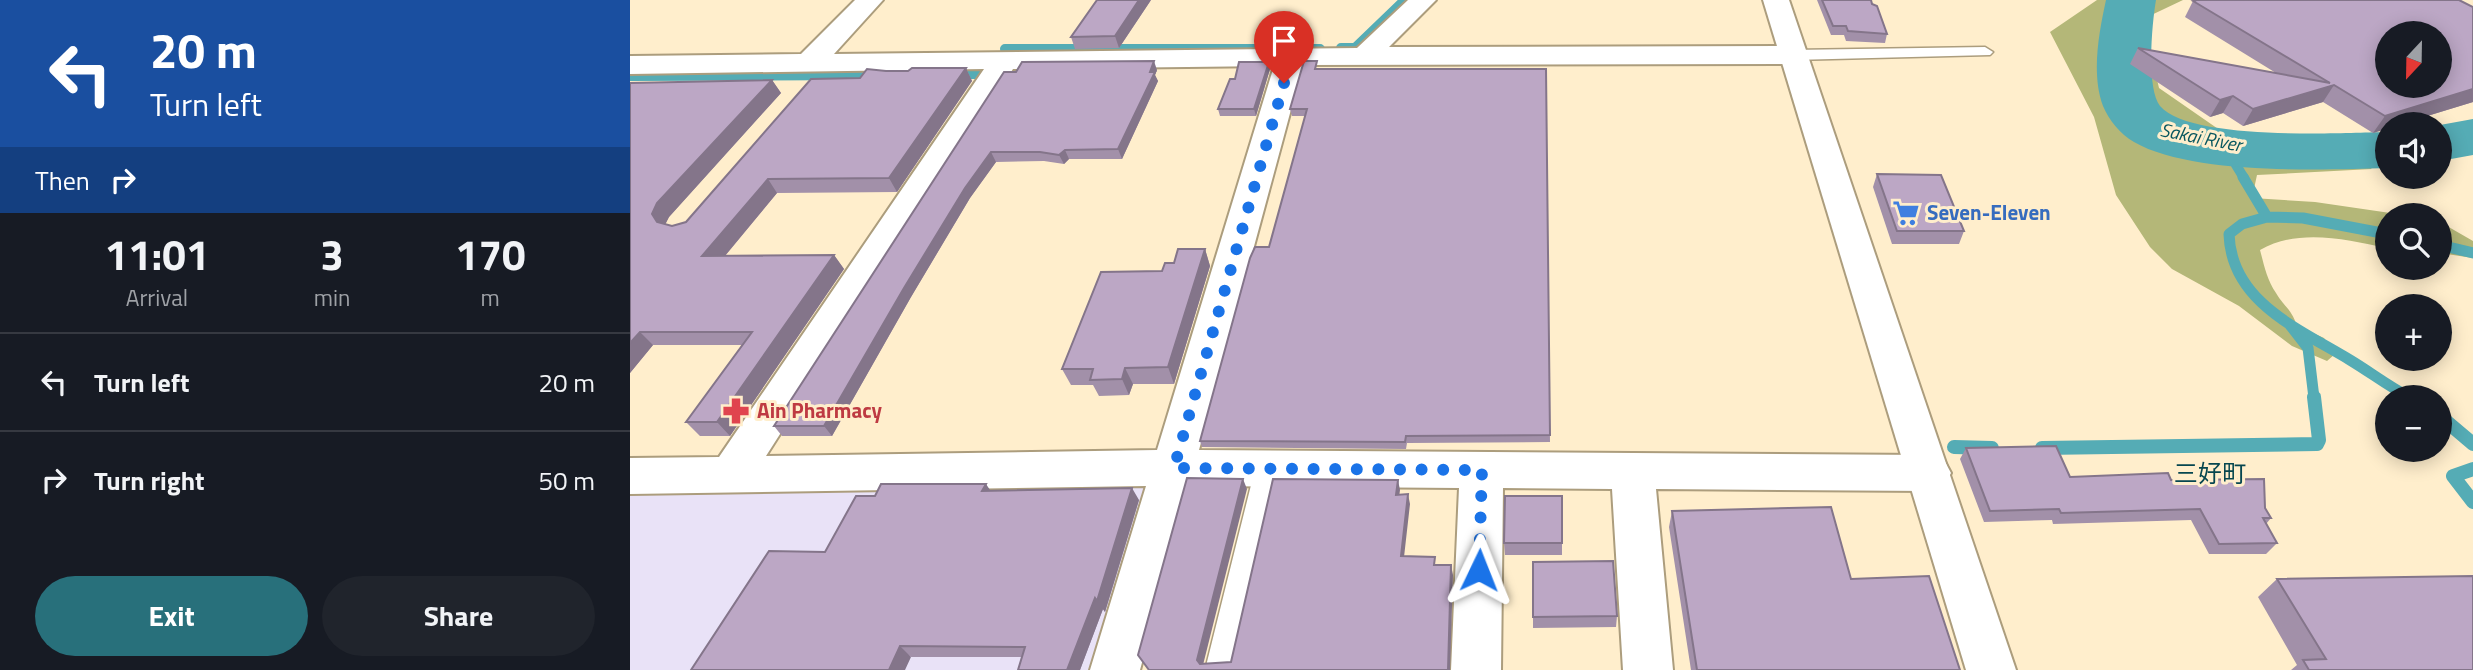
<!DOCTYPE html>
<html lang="en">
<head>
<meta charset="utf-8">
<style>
  :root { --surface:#171b24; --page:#20242c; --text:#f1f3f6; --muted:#9ea1a6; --line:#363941; --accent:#28707b }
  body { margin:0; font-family:"Titillium Web","Noto Sans JP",sans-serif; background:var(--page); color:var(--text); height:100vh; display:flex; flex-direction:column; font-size:26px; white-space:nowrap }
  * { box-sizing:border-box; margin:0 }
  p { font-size:23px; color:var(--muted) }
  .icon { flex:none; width:38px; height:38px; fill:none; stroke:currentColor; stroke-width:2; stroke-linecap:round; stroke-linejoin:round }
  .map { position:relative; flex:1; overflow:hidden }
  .side { display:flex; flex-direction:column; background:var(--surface); width:630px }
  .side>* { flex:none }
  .banner { background:#1a4fa0; color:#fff; overflow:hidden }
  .needle { width:46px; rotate:202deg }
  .controls { position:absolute; left:1745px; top:21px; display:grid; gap:14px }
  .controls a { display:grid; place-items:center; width:77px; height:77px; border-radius:50%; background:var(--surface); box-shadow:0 4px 18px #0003; font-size:35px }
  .pin { position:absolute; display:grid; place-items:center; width:60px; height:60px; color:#fff; margin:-72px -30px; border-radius:50% 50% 50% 0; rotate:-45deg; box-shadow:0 0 7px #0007 }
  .pin .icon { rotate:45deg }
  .me { position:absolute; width:77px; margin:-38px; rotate:2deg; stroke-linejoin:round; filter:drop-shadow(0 0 5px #0008) }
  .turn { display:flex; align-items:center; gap:24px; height:147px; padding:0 35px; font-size:32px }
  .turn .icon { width:91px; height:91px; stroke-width:2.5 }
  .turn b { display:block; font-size:49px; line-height:60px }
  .then { display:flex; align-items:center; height:66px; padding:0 35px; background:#0003; gap:14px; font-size:26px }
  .eta { display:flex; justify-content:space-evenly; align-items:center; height:119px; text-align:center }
  .eta b { font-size:42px; font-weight:700; line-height:49px }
  .primary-button { display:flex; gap:14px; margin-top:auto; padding:14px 35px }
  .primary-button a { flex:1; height:80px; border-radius:42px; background:var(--accent); color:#fff; font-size:28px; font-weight:700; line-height:80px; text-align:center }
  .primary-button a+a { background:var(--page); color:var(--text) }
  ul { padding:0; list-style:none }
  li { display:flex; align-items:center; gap:21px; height:98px; padding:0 35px; border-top:2px solid var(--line) }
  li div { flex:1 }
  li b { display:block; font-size:26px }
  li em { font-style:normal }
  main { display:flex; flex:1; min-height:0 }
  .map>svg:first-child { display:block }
  .industrial { fill:#e9e2f7 }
  .forest { fill:#b4b778 }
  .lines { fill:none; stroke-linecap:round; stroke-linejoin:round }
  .stream-far2 { stroke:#55acb5; stroke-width:10 }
  .stream-far1 { stroke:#55acb5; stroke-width:11 }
  .stream { stroke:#55acb5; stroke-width:14 }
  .river { fill:#55acb5; fill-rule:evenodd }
  .lane-casing { stroke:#ac9d7d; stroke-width:3 }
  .street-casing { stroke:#ac9d7d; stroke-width:4 }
  .secondary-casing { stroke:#ac9d7d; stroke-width:4 }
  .lane { fill:#fff; fill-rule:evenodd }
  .street { fill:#fff; fill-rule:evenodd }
  .secondary { fill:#fff; fill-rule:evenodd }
  .wall { fill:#a290a9 }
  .shaded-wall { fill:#84758a }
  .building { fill:#bca7c5; stroke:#84758a; stroke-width:2; fill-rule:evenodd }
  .route { stroke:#1a73e8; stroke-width:12; stroke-dasharray:0 21.6 }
  .labels { text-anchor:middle; stroke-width:6; stroke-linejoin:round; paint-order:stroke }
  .far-water-label { font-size:19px; font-style:italic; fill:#09575f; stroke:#fec }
  .shop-label { font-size:21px; font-weight:bold; fill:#366cbe; stroke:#fec; text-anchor:start }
  .health-label { font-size:21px; font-weight:bold; fill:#be3a42; stroke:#fec; text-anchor:start }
  .quarter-label { font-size:24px; fill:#06464f; stroke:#fec }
</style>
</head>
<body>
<main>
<section class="side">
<div class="banner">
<div class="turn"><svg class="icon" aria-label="left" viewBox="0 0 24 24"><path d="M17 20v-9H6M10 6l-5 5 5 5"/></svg><div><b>20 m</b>Turn left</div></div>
<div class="then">Then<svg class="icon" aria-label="right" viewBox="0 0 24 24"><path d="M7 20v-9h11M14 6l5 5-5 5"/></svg></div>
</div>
<div class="eta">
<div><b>11:01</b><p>Arrival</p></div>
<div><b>3</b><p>min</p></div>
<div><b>170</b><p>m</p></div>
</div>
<ul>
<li><svg class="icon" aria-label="left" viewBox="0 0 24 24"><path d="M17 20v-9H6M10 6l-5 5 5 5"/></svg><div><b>Turn left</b></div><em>20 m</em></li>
<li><svg class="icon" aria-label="right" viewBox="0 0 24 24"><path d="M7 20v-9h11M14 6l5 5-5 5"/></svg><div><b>Turn right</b></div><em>50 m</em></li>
</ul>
<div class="primary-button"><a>Exit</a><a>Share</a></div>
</section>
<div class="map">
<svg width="1843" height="670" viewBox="0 0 1843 670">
  <rect width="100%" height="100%" fill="#fec"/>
  <path class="industrial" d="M514,482L525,492L471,670H0V488Z"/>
  <path class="forest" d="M1467,0H1553L1513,19L1529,88L1594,133L1716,148L1742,169L1627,175L1622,198L1685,202L1774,215H1757V248C1715,239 1668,228 1630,250C1634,265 1637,280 1646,293C1655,308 1661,308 1667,326L1694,338L1705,354L1697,361L1662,346L1609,306L1542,269L1520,247L1486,195L1464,117L1420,32Z
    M1810,222L1843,241V258L1810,253Z"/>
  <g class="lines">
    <path class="stream-far2" d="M711,48H725L775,0
      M375,49H690
      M322,74H346
      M0,76L248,75
      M1601,147L1606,165L1614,178"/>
    <path class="stream-far1" d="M1613,177L1637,217L1673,218L1757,234
      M1637,217L1612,224L1599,234C1601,302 1669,329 1720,360C1740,372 1758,386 1779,397
      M1810,245L1843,253
      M1660,325L1678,348L1684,398"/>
    <path class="stream" d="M1810,416L1843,444
      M1324,447L1362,448
      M1412,448L1687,444L1689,440L1684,397
      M1843,469L1823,476L1843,502"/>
    <path class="river" d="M1476,0H1526C1522,23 1516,88 1530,106C1559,141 1712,133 1757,132V168C1691,170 1561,175 1504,142C1490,134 1479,120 1473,106C1461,74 1469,32 1476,0Z
      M1843,119V155L1810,161V125Z"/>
    <g class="lane-casing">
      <path id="lane" d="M1355,47L1363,52L1360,55L1163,60L1155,55L1163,50Z
        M637,459L645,462L649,469L603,670H575L625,469L629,462Z"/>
    </g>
    <g class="street-casing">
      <path id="street" d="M225,0H253L204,54L727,48L778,0H806L759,47L1163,46L1173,49L1177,55L1173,61L1163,64L673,65L569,450L1299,455L1314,460L1321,473L1314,486L1299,491L1026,489L1043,670H993L982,489L873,488L871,670H821L829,488L560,486L510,670H460L516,486L0,494V458L89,457L354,69L0,74V56L171,54ZM644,66L527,450L136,456L383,69Z"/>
    </g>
    <g class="secondary-casing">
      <path id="secondary" d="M1133,0H1159L1386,670H1336Z"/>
    </g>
    <use href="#lane" class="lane"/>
    <use href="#street" class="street"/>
    <use href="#secondary" class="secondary"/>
  </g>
  <path class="wall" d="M521,0L489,48L445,49L441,37Z
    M1187,0H1241L1257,34L1255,43L1216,41L1214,35H1201Z
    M1563,1L1843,102L1771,124H1757L1743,133L1693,102L1613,126L1593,113L1580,117L1500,64L1508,48L1646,73L1555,17Z
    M639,62L640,69L626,116H590L588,109Z
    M336,68L342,81L267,192L147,193L95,256L204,255L214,269L100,436H70L56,422L112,345H23L0,373V83L142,80L151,93L39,217L35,224L42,226L56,222L230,78L256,71Z
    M688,68V69H916L920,442L777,443L776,449L572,447L570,441L639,247L675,116H662L660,109Z
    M527,70L525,75L528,81L492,159H439L434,164L414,161L366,162L340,198L281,297L202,436H152L144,426L374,72Z
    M1247,174L1334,231L1329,244H1262L1243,187Z
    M575,249L580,266L544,384H503L499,395L469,396L463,385H441L432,369L532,271L544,263Z
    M1336,448L1440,477L1635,508L1641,518L1636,524L1647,543L1636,554H1579L1561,520L1423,524L1422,520L1354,522L1330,459Z
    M361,491L509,500L475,612L473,609L450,670H388L392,657H281L139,551L195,552L245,496Z
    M932,496V555H875L874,543Z
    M1042,511L1221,579L1330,670H1061L1039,527Z
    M903,562L987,616L986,627L903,628Z
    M1647,579L1843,670H1661L1667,665L1628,597Z"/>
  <path class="shaded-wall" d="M509,0H521L489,48L485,36Z
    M524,61L527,70L525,75L528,81L492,159L488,149Z
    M639,62L640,69L626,116L624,109Z
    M336,68L342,81L267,192L259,178Z
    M142,80L151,93L39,217L34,227L27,222L22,214L27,203Z
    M1704,85L1693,102L1613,126L1623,109Z
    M1843,89V102L1771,124H1757V129L1743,133L1755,116Z
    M1603,96L1593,113L1580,117L1590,100Z
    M435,150L439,159L434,164L429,155Z
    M361,152L366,162L340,198L281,297L202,436L194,426L274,288L335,188Z
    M138,179L147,193L84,269L72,256Z
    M575,249L580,266L544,384L538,367Z
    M204,255L214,269L100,436L87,422Z
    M10,332L23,345L0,373V343Z
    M495,368L503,384L499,395L492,379Z
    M613,479L617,489L572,669L567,660Z
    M768,480L770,490L768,505L766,495Z
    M356,484L364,496L352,491Z
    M502,488L509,500L475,612L467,601Z
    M778,494L780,504L773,566L771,556Z
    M821,565L823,575L820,670H818Z
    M465,598L473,609L450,670H437Z
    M270,646L281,657L275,670H259Z"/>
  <path class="building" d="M467,0H509L485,36L441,37Z
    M1192,0H1241L1242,4L1247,6L1257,34L1218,31L1216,26H1203Z
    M1567,0H1829L1843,7V89L1755,116L1704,85L1623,109L1603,96L1590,100L1508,48L1700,83L1563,1ZM1757,33H1810V86H1757Z
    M524,61L520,72H525L488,149L435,150L429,155L410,152H361L335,188L274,288L194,426H144L374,72H386L392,62Z
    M674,61H687L685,69H916L920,435L776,436L775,442L570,441L620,258L625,247H639L677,109H660Z
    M609,62H639L624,109H588L600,79H605Z
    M282,68H336L259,178L138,179L72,256L204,255L87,422H56L122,332H10L0,343V83L142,80L27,203L22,214L27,222L42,226L56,222L181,79L230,78L237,69L256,71H278Z
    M1247,174L1311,175L1334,231H1267Z
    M548,249H575L538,367L495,368L492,379L460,380L463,369H432L471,272L532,271L535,263H544Z
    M1426,446L1440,477L1538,473L1541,480L1634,479L1635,508L1641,518H1633L1647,543L1589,544L1570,509L1431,513L1429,509L1360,511L1336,448Z
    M557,478L613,479L567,660L570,664L601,662L643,479L768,480L766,495L778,494L771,556L805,557L804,565H821L818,670H519L508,655Z
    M251,484H356L352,491L502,488L467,601L465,598L437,670H388L395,647L270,646L259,670H61L139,551L195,552L226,496H245Z
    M875,496H932V543H874Z
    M1201,507L1221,579L1299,576L1330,670H1067L1042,511Z
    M983,561L987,616L903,617V562Z
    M1843,576V670H1679L1673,660L1696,659L1647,579Z"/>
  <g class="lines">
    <path class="route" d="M654,83L544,468L852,470L849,570"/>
  </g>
  <defs>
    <g id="supermarket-bare" transform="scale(2.1)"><path d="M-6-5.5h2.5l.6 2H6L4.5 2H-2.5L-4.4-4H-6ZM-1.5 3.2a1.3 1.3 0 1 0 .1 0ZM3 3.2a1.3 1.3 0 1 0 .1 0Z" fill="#3f7fe0" stroke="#fec" stroke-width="2.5" paint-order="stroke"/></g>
    <g id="pharmacy-bare" transform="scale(2.1)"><path d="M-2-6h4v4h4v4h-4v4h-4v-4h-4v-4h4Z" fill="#e0444e" stroke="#fec" stroke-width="2.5" paint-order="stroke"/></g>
  </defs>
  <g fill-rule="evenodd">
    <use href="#supermarket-bare" x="1276" y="213"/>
    <use href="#pharmacy-bare" x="106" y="411"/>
  </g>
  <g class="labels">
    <g class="far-water-label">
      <text transform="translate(1571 137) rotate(11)" y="7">Sakai River</text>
    </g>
    <g class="shop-label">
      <text x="1297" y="220">Seven-Eleven</text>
    </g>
    <g class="health-label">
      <text x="127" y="418">Ain Pharmacy</text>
    </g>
    <g class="quarter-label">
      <text x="1580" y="482">三好町</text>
    </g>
  </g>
</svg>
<div class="controls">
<a><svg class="needle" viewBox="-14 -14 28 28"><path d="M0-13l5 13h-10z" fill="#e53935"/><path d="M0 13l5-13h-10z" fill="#9ea1a6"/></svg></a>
<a><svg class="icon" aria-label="sound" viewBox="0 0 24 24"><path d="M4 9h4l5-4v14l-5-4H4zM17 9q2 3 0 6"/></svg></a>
<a><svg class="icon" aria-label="search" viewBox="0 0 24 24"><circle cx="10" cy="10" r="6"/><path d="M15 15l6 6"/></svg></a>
<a>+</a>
<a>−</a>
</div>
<div class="pin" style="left:654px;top:83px;background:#d93025"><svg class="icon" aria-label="arrive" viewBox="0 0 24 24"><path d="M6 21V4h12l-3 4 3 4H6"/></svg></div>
<svg class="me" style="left:849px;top:570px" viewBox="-20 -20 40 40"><path d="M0-17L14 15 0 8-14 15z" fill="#1a73e8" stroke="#fff" stroke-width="4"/></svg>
</div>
</main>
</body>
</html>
